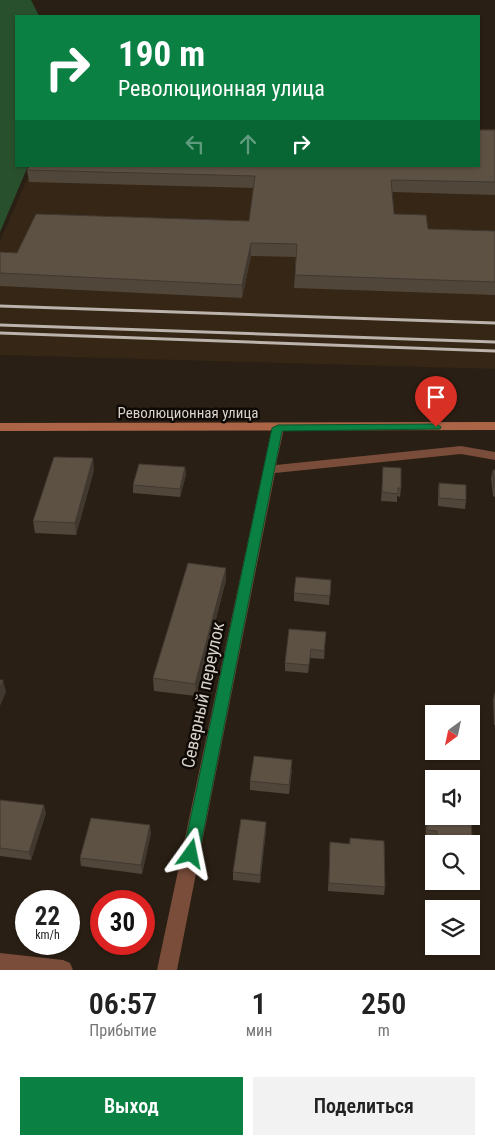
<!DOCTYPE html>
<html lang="ru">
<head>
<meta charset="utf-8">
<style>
  :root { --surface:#fff; --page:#f2f2f2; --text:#222; --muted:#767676; --accent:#0b8043 }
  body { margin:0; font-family:"Roboto Condensed",sans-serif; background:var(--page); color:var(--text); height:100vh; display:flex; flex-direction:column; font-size:19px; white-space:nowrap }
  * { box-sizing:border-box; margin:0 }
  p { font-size:16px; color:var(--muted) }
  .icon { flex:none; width:28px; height:28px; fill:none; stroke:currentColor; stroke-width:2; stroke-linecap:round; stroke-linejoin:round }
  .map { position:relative; height:970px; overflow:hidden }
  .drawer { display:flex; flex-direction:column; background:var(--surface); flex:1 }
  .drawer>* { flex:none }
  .banner { position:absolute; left:15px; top:15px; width:465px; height:152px; border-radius:0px; box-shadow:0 1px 4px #0004; background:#0b8043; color:#fff; overflow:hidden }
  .needle { width:32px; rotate:213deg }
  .fabs { position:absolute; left:425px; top:705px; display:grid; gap:10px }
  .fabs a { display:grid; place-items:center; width:55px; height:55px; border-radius:0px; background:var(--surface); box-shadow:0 1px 4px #0004; font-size:25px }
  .speed { position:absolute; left:15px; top:890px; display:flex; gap:10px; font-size:25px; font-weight:700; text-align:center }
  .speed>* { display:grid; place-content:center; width:65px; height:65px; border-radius:50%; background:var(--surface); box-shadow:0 1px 4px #0004; line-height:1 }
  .speed small { font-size:12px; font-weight:400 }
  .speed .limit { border:8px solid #d22; background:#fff; color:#111 }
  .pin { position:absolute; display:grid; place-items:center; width:42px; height:42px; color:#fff; margin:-51px -21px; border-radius:50% 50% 50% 0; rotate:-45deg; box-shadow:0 0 5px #0007 }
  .pin .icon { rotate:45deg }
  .me { position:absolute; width:55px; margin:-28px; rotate:12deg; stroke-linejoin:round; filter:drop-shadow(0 0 4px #0008) }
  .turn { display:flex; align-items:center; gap:18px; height:105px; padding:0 20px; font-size:22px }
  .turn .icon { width:65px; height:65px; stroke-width:2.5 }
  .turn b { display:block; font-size:35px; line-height:42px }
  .lanes { display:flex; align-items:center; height:48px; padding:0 20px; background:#0003; justify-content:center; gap:25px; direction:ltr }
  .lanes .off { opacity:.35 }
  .eta { display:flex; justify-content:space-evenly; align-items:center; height:85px; text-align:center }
  .eta b { font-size:30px; font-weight:600; line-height:35px }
  .button { display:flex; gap:10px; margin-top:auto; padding:10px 20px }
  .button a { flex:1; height:58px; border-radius:0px; background:var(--accent); color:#fff; font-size:20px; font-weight:600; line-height:58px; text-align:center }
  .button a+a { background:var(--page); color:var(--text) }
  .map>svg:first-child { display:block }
  .built { fill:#352615 }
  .green { fill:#29502d }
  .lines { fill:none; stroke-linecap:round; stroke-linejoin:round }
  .minor { fill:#7a4d3b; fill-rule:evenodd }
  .secondary { fill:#ac6447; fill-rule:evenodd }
  .rail { stroke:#bbb3ac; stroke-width:3 }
  .wall { fill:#50463a }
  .shaded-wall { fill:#413930 }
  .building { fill:#5d5144; stroke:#413930 }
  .route { fill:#0b8043; stroke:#07532c }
  .labels { text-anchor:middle; stroke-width:5; stroke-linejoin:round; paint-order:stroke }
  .street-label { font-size:15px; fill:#d9d2cb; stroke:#0f0a06 }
  .near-street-label { font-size:18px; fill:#d9d2cb; stroke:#0f0a06 }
</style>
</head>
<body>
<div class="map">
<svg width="495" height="970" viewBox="0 0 495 970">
  <rect width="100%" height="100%" fill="#2a1f14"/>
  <path class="built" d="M479,129H495V369L0,355V241L33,166H479Z"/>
  <path class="green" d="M0,0H31L39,16H16V166H28L0,232Z"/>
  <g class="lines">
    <path class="minor" d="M278,424L284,428L276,465L461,446L495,452V460L461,454L275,473L177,970H157L263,470L272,428Z
      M0,953L63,960L70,963L73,970H0Z"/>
    <path class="secondary" d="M495,422V430L0,431V423Z"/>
    <path class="rail" d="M0,306L495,323
      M0,325L495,342
      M0,333L495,351"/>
  </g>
  <path class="wall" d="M495,130V195L392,192L394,214L428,229L495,231V295L294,288L296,257L251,256L242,298L0,286V252L17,253L249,221L254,188L29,182L27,170Z
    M185,467L186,475L180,497L133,493V485Z
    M383,467L401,488L400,497L397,496V502L381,501Z
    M94,470L76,535L35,533L33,521Z
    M493,470H495V497L493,496L491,478Z
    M439,483L466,500L465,509L438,506V491Z
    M226,580L196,696L154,691L153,678Z
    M331,580L329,605L294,601V593Z
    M326,632L324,659L310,658L308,673L285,671V663Z
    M495,691V725H494L493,700Z
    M292,769L289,794L250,790V781Z
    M0,800L46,813L31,860L0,856Z
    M427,801L434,802V816H471L473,859L471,865V844H435V840L426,839L425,810Z
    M266,822V830L260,883L233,880V872Z
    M151,833L142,874L81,866L80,858Z
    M350,838L385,887L384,895L328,891L330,842L349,844Z"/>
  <path class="shaded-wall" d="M251,243V256L242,298V285Z
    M93,458L94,470L76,535L75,523Z
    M185,467L186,475L180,497V489Z
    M226,568V580L196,696L195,684Z
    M3,680L6,692L0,706V688Z
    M44,805L46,813L31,860L29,852Z
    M266,822V830L260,883V875Z
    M150,825L151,833L142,874L141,865Z"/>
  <path class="building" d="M479,130H495V182L391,180L394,214L426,215L428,229L495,231V282L295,275L297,244L251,243L242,285L0,273V252L17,253L36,214L249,221L255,176L27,170L29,166H479Z
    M54,457L93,458L75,523L33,521Z
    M139,464L185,467L180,489L133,485Z
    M383,467L401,468V488H398V494L382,492Z
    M493,470H495V488H494Z
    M439,483L466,485V500L439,498Z
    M188,563L226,568L195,684L153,678Z
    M296,577L331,580L330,596L294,593Z
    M289,629L326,632L324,651L311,649L309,665L285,663Z
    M0,680H3L0,688Z
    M254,756L292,760L289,785L250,781Z
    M0,800L44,805L29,852L0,848Z
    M427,801L434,802V816H471L473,859H471V844H437V831L427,830Z
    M91,818L150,825L141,865L80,858Z
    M241,819L266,822L260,875L233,872Z
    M350,838L384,841L385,887L329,883L330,842L350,844Z"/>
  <path class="route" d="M436,424L441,427L440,429L282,431L199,854L196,860L191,862L185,860L183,854L272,428L278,425Z"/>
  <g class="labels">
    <g class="street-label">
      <text x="188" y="418">Революционная улица</text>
    </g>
    <g class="near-street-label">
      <text transform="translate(203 695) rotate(-78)" y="6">Северный переулок</text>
    </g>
  </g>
</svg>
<div class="fabs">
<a><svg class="needle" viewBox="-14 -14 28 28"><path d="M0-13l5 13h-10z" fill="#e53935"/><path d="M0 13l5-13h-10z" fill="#767676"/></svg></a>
<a><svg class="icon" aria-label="sound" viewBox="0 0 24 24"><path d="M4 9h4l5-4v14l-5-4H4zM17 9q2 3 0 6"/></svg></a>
<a><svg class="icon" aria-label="search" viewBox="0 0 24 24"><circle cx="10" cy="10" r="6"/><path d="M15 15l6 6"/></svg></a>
<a><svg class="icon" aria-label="layers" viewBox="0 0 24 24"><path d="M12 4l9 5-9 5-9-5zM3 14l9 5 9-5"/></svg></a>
</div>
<div class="speed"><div>22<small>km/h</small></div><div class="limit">30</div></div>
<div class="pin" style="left:436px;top:427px;background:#d93025"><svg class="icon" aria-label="arrive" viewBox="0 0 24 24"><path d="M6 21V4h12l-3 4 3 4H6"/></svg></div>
<svg class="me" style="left:191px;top:854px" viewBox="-20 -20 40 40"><path d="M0-17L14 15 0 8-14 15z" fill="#0b8043" stroke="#fff" stroke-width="4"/></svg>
<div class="banner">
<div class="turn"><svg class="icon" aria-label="right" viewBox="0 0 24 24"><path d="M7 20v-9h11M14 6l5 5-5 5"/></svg><div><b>190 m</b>Революционная улица</div></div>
<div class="lanes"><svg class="icon off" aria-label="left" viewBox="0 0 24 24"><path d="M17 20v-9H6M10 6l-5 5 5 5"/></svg><svg class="icon off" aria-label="ahead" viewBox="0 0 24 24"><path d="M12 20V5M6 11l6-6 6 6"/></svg><svg class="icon" aria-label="right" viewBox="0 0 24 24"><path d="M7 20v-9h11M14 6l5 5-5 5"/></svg></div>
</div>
</div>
<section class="drawer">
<div class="eta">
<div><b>06:57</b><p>Прибытие</p></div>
<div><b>1</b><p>мин</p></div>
<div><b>250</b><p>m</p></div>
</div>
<div class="button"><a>Выход</a><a>Поделиться</a></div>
</section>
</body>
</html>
